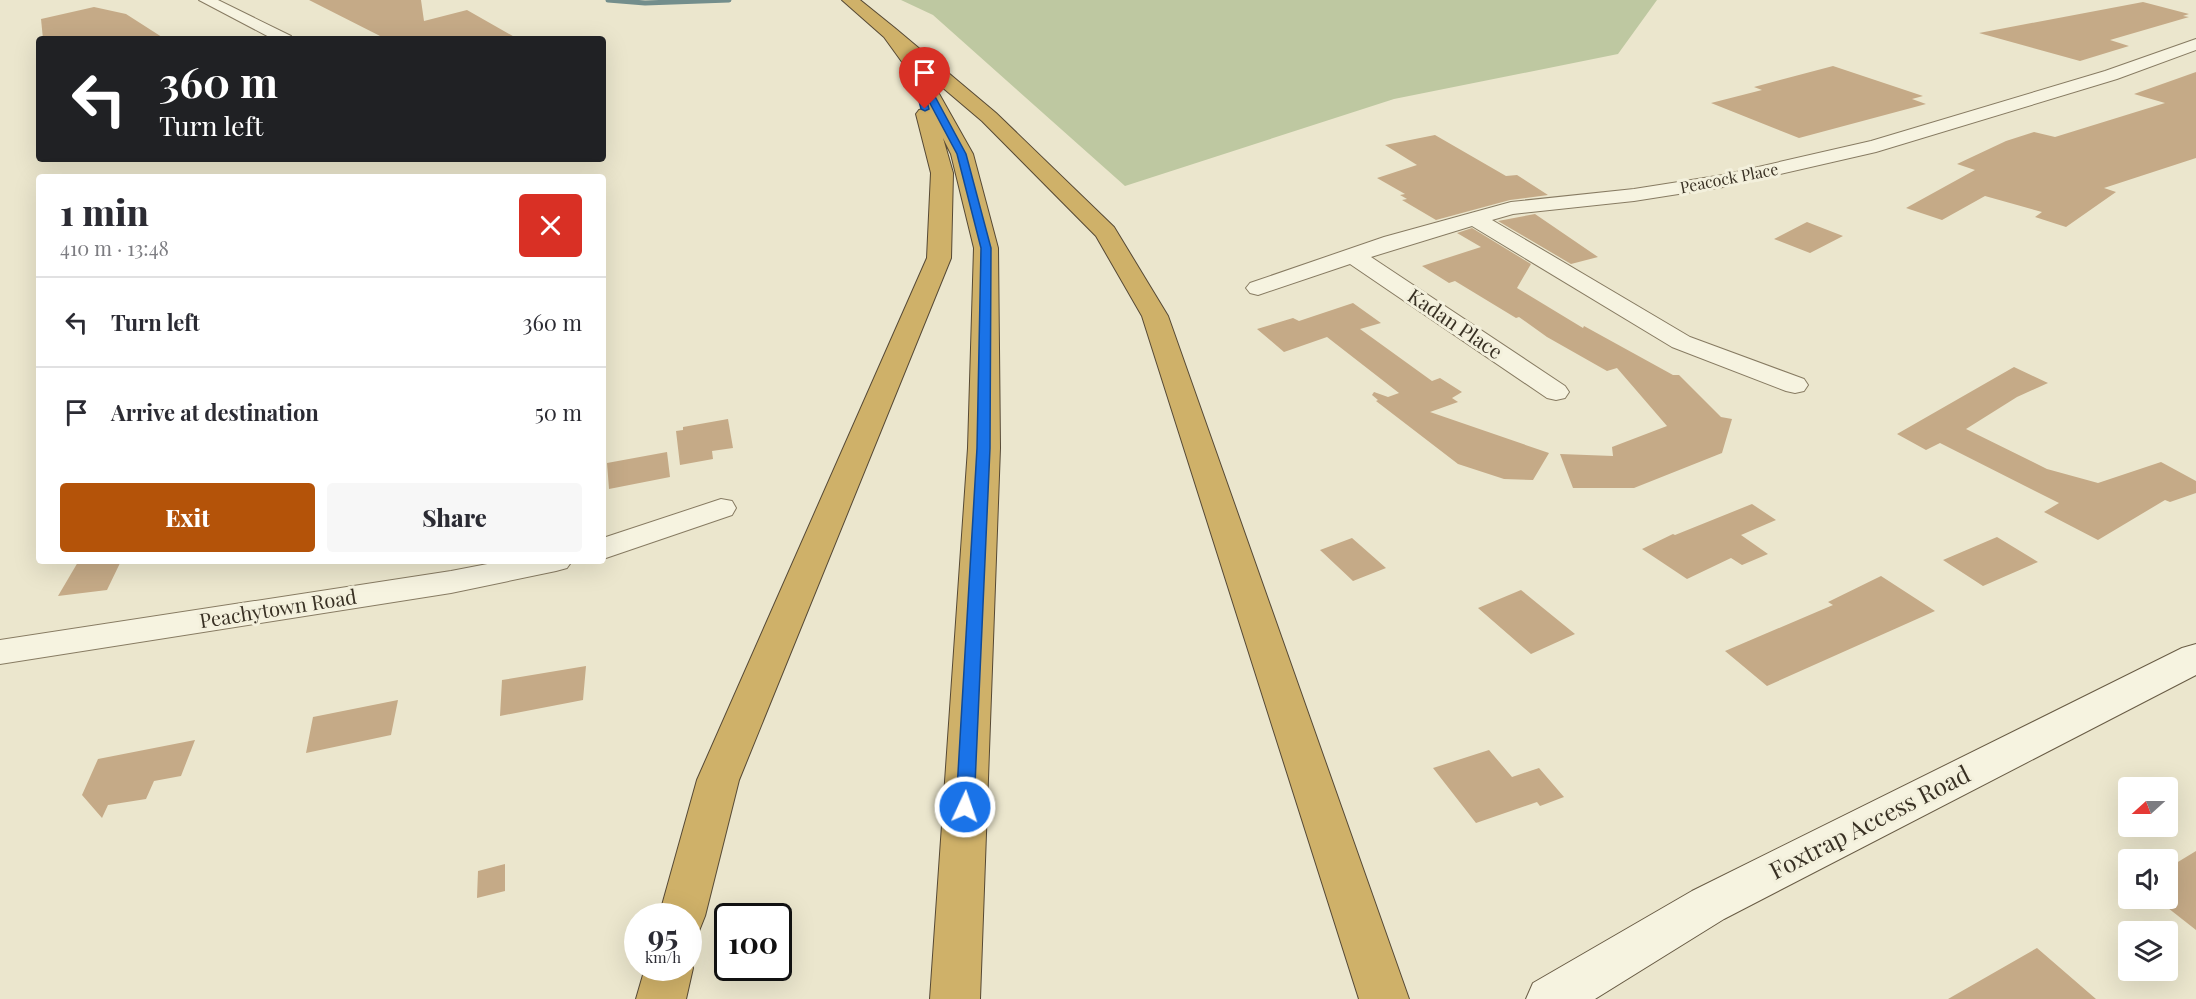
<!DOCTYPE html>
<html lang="en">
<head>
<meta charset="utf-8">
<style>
  :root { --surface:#fff; --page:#f7f7f7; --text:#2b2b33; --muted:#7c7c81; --line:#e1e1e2; --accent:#b45309 }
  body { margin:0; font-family:"Playfair Display",serif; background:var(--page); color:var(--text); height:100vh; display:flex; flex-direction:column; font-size:22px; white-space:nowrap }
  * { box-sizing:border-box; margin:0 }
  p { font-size:20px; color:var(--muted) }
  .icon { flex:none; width:33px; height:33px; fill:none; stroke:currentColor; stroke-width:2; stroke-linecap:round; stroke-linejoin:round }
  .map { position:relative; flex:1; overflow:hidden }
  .drawer { position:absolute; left:36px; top:174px; width:570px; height:390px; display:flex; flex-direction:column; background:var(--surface); border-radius:6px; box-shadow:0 6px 24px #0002 }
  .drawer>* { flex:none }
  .top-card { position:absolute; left:36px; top:36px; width:570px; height:126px; border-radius:6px; box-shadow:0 6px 24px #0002; background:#202124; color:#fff; overflow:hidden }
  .needle { width:39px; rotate:249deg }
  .fabs { position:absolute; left:2118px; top:777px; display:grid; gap:12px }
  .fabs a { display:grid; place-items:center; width:60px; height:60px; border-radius:6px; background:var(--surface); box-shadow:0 6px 24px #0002; font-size:30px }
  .speed { position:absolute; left:624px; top:903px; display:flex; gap:12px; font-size:30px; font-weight:700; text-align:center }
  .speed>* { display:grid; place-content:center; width:78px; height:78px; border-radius:50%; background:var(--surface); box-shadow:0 6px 24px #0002; line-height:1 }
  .speed small { font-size:15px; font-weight:400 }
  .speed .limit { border:3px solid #111; border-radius:9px; background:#fff; color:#111 }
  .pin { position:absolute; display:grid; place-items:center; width:51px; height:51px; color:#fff; margin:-62px -26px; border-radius:50% 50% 50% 0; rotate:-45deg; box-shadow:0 0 6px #0007 }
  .pin .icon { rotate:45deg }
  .me { position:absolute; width:66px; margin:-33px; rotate:3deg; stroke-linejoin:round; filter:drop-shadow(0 0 4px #0008) }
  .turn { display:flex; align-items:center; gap:21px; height:126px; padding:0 24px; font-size:27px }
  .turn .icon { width:78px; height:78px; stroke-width:2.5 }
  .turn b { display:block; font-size:42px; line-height:51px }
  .round { display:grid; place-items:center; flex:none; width:63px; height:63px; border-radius:6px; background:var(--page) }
  .headline { display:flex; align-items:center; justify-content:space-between; height:102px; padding:0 24px }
  h1 { font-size:36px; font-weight:800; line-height:45px }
  .action { display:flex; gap:12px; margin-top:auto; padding:12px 24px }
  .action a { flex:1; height:69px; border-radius:6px; background:var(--accent); color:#fff; font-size:24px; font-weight:800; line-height:69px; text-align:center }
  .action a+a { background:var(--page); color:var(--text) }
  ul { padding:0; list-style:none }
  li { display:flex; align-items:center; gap:18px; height:90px; padding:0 24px; border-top:2px solid var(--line) }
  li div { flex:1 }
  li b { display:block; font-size:22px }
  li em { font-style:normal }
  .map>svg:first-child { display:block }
  .green { fill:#bec8a1 }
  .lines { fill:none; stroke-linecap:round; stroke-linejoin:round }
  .stream { stroke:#738e8c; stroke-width:5 }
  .building { fill:#c5aa87 }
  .minor-casing { stroke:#877b62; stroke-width:2 }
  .secondary-casing { stroke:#695c45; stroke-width:2 }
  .motorway-casing { stroke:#564935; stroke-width:2 }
  .minor { fill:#f6f3e0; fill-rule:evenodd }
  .secondary { fill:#f6f3e0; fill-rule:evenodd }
  .motorway { fill:#cfb169; fill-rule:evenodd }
  .route { fill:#1a73e8; stroke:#114b97; stroke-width:1.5 }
  .labels { text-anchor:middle; stroke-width:6; stroke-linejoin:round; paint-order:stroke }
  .far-street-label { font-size:16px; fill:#393124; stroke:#f3f0dc }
  .street-label { font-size:20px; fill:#393124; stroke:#f3f0dc }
  .near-street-label { font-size:24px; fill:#393124; stroke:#f3f0dc }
</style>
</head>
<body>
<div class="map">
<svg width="2196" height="999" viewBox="0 0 2196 999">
  <rect width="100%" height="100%" fill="#ebe6cd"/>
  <path class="green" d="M901,0H1657L1618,54L1394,99L1125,186L933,15Z"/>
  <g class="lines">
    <path class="stream" d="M608,0L645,3L729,0"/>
  </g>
  <path class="building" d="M309,0H421L424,21L467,10L518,39H386Z
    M2143,2L2189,14L2183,16L2189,17L2110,40L2129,46L2080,61L1979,33Z
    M94,7L126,14L165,39H43L41,19Z
    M1833,66L1923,96L1912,99L1926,104L1799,138L1711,103L1762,90L1754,87Z
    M2196,72V158L2104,188L2116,192L2066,227L2035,217L2042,212L1985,196L1942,220L1906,208L1975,170L1957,164L2006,141L2034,132L2055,137L2165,103L2134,94Z
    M1435,135L1506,176L1517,175L1548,195L1510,200L1436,220L1402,200L1407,199L1400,195L1405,194L1377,178L1417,165L1385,145Z
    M1535,214L1598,257L1571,264L1498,221Z
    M1807,222L1843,236L1810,253L1774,239Z
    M1472,228L1531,264L1517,288L1583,328L1584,326L1673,375H1679L1721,417L1732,419L1722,453L1634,488H1573L1560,454L1613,456L1612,447L1667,426L1617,368L1607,371L1547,337L1519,317L1516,318L1455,281L1449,283L1422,266L1481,247L1457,233Z
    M1353,303L1381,323L1360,329L1432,381L1440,378L1462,392L1452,398L1458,402L1430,412L1549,453L1533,480L1504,479L1458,464L1376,401L1378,400L1372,395L1374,392L1388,397L1399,393L1327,337L1284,352L1257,329L1293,318L1299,321Z
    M2014,367L2048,383L2017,397L1966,429L2047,469L2098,483L2161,462L2196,481V493L2170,502L2165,500L2098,540L2044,512L2059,503L1940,443L1926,450L1897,434Z
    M728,419L733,448L712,451L713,459L680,465L676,431L683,430V427Z
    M667,452L670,477L609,489L607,463Z
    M1752,504L1776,520L1741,535L1768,554L1742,565L1731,558L1687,579L1642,549L1673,534L1675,535Z
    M1997,537L2038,562L1983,586L1943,560Z
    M1352,538L1386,568L1353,581L1320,550Z
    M88,561H121L107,590L58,596L78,562Z
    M1881,576L1935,611L1767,686L1725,651L1833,605L1828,602Z
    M1521,590L1575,634L1531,654L1478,608Z
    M586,666L583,700L500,716L502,680Z
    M398,700L391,735L306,753L313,717Z
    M195,740L181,776L154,781L146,799L108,805L102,818L82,795L98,759Z
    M1489,750L1512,777L1539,768L1564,797L1540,806L1537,802L1476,823L1433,768Z
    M2196,851V930L2168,908V868Z
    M505,864V891L477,898L478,871Z
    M2037,948L2096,999H1948Z"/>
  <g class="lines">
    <g class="minor-casing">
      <path id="minor" d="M199,0H218L291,36L293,39H273Z
        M2196,39V50L2117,79L1876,152L1723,187L1634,201L1513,214L1492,220L1690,337L1804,379L1808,385L1804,391L1795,393L1786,391L1672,347L1472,226L1371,257L1565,386L1569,392L1565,398L1556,400L1547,398L1350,264L1258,295L1250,293L1246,288L1250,283L1384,237L1511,202L1634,189L1723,175L1871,141L2105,71Z
        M721,499L732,501L736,508L732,515L603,559V538Z
        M503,561H572L567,568L556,571L451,593L0,664V640L451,571Z"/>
    </g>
    <g class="secondary-casing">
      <path id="secondary" d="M2196,644V675L1724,919L1595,999H1526L1533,983L1692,891L2182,648Z"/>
    </g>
    <g class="motorway-casing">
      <path id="motorway" d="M842,0H860L896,29L996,113L1114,227L1168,316L1409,999H1359L1142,316L1096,236L982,121L929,76L973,154L998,248L1000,448L980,999H930L968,448L974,248L951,154L943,138L953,173L951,258L739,780L705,916L699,931L688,934V916H659L697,780L927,258L931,173L916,114L919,110L927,108L905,66L884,37Z
        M688,957L693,968L686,999H636L645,968H688Z"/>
    </g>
    <use href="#minor" class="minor"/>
    <use href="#secondary" class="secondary"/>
    <use href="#motorway" class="motorway"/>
  </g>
  <path class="route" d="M914,63L918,65L966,154L991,248L990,448L974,807L971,813L965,815L959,813L956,807L977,448L981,248L957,154L925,94L929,109L925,111L921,109L910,65Z"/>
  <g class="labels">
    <g class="far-street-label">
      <text transform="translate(1729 178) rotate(-11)" y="6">Peacock Place</text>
    </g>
    <g class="street-label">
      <text transform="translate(1455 324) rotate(34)" y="7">Kadan Place</text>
      <text transform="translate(278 609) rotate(-9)" y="7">Peachytown Road</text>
    </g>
    <g class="near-street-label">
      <text transform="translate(1870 823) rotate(-27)" y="8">Foxtrap Access Road</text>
    </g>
  </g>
</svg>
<div class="fabs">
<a><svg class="needle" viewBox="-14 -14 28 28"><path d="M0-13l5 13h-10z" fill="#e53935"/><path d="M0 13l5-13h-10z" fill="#7c7c81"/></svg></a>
<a><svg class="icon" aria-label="sound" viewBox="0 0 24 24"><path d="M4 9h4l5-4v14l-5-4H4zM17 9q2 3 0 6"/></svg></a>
<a><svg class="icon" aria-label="layers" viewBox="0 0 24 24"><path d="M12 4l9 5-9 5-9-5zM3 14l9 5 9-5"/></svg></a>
</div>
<div class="speed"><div>95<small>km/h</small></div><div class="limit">100</div></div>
<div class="pin" style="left:925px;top:109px;background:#d93025"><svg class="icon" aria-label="arrive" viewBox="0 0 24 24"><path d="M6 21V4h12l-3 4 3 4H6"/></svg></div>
<svg class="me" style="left:965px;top:807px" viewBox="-20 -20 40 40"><circle r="17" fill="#1a73e8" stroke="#fff" stroke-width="3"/><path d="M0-11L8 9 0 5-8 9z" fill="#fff"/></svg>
<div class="top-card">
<div class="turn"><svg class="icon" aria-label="left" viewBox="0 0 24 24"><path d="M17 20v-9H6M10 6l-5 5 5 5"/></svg><div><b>360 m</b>Turn left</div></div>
</div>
<section class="drawer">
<div class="headline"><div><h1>1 min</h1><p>410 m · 13:48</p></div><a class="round" style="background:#d93025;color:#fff"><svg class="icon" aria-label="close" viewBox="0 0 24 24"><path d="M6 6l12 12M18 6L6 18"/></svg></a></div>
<ul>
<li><svg class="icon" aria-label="left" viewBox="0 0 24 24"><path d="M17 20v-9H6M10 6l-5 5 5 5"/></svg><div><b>Turn left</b></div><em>360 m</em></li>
<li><svg class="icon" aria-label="arrive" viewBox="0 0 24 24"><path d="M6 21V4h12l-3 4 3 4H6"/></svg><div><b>Arrive at destination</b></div><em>50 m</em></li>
</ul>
<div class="action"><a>Exit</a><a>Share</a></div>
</section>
</div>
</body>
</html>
